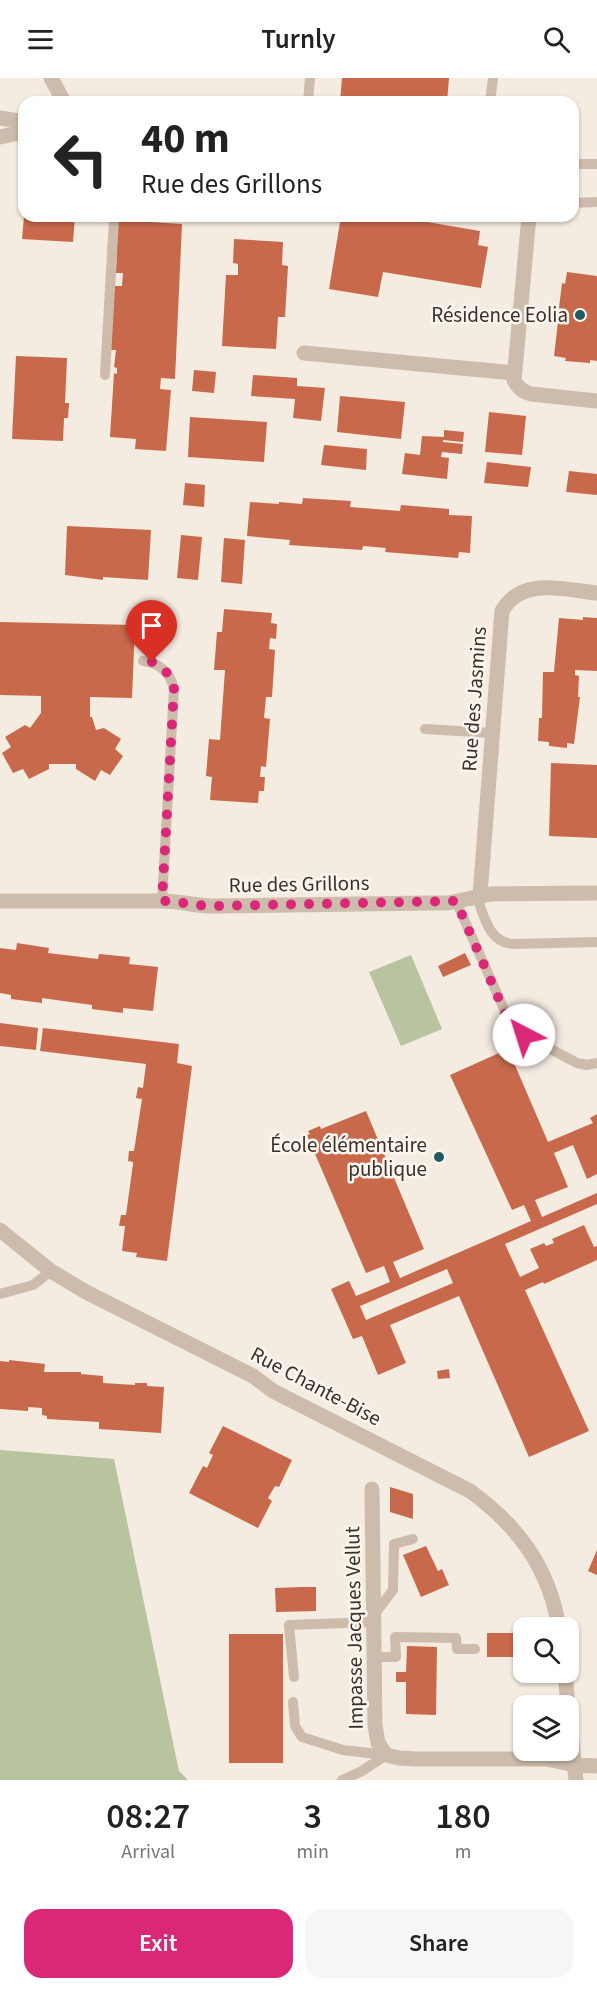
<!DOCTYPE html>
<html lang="en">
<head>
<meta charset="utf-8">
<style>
  :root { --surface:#fff; --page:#f6f6f6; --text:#222; --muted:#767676; --accent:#db2777 }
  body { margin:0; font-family:"Source Sans 3",sans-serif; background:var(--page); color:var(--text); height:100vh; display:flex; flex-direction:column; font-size:22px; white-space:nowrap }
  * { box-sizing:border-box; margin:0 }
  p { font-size:20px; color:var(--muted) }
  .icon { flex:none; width:33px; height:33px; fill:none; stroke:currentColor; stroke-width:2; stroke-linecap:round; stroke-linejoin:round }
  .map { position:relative; height:1702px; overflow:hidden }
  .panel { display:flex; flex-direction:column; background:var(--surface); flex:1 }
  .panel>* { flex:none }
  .banner { position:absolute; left:18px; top:18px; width:561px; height:126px; border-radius:18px; box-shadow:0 2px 4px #0004; background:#fff; color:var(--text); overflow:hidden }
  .fabs { position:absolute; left:513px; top:1539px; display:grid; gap:12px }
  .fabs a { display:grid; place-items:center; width:66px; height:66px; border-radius:12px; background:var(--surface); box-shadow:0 2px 4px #0004; font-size:30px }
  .pin { position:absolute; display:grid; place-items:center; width:51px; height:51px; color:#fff; margin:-62px -26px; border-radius:50% 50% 50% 0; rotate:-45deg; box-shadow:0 0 6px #0007 }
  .pin .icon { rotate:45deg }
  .me { position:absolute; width:66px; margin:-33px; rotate:320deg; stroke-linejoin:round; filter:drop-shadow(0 0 4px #0008) }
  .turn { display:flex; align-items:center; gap:21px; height:126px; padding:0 24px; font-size:27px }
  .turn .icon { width:78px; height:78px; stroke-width:2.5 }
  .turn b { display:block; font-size:42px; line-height:51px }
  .eta { display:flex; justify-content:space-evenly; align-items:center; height:102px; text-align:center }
  .eta b { font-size:36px; font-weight:600; line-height:42px }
  .primary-button { display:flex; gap:12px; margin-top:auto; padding:12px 24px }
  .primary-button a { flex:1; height:69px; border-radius:18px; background:var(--accent); color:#fff; font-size:24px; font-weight:600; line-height:69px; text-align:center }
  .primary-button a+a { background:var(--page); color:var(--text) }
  header { display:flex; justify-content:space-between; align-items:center; height:78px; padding:0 24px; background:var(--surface); font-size:27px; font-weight:600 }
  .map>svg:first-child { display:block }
  .green { fill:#b8c4a0 }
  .building { fill:#c8694b; fill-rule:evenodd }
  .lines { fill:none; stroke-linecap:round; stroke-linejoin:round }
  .service { stroke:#cdbbac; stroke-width:10 }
  .minor { stroke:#cdbbac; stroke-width:15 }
  .route { stroke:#db2777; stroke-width:10; stroke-dasharray:0 18 }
  .poi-dot { fill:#1f5a5e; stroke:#fbf5ee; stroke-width:2 }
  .labels { text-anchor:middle; stroke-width:5; stroke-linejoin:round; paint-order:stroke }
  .poi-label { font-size:21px; fill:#3b302b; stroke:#fbf5ee; text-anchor:end }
  .street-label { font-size:21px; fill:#3b302b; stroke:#fbf5ee }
</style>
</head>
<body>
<header><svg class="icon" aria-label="menu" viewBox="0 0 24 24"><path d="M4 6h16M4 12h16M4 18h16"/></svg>Turnly<svg class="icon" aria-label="search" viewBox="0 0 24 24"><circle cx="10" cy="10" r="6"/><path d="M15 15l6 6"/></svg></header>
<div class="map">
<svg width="597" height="1702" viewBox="0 0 597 1702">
  <rect width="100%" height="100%" fill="#f4ebe1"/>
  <path class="green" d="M411,877L442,951L401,968L369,894Z
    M0,1372L114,1381L179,1693L188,1702H0Z"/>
  <path class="building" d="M342,0H449L447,24H340Z
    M24,138H75L73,164L22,161Z
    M341,138H392L480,153L478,167L488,169L481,210L383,194L378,219L329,211Z
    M118,142L182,146L175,301L161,300L160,311L171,312L166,373L135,371L136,361L110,359L114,295L117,296V290L114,289L116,272H110L114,208H122L123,195H116Z
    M234,161L283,164L282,187L288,188L285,239H278L276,271L222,268L226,197H238V186L233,185Z
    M567,194L597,198V283L590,282V285L565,283L566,280L554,278L558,244H561L563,231L559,230L562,205L565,206Z
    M16,278L67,280L65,325H69L68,340H64L63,363L12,361Z
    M194,292L216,294L214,315L192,313Z
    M253,297L297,300V308L325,310L321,343L293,340L295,321L251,318Z
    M340,318L405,324L401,361L337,354Z
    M489,334L526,338L522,377L485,374Z
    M190,339L267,344L264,384L188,379Z
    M444,352L464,354L463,364L443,362V364L463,366L462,376L442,374L441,379L449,380L447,401L402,396L405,375L420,377L422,358L444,359Z
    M324,367L367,371L366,392L321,387Z
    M487,384L531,389L528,409L484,405Z
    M569,393L597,396V417L566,414Z
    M185,405L205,407L204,429L183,427Z
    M303,420L351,423L350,429L400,433L401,427L449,431V437L472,438L470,475L459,474L458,480L385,474L386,470L363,468L362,472L289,467L290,462L247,458L250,424L279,426V424L302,426Z
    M67,448L151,452L148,502L103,499V502L65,497Z
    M181,457L202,459L198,502L177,500Z
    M224,460L245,462L242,506L221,504Z
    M224,531L272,535L271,545L277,546L276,561L270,560L269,571L275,572L272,619H266L264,640L270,641L266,689L261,688L260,699H265L264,713H259L258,725L210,722L212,699L206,698L209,661L220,662L225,592H214L217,554H222Z
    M583,539L597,540V593L575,592V597L579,598L578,619H580L574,666L567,665V670L549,668V664L538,663L539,640H542L543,594H554L559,540L583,542Z
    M0,544L135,547L132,620L90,619V639H92L96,652L104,650L121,661L115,671L123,678L110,697L101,692L95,703L76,691V686H49V691L29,701L23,691L13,695L2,675L11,669L5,659L25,647L30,650L41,635V618L0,617Z
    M551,685L597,687V760L549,758Z
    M17,865L49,870L48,875L98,881L99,876L130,879L129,886L158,889L153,933L123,930V935L92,931V927L42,920V925L11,921V917L0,915V870L16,872Z
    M465,875L471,887L443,899L438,888Z
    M0,945L38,950L36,972L0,968Z
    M43,950L179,966L177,985L192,988L167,1183L136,1179L137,1175L122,1173L125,1148H119L121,1137H126L133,1086V1084L128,1083L129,1073H134L142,1021L136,1020L138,1009L143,1010L146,986L40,973Z
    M508,971L548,1064L593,1045L590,1040L597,1036V1096L587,1101L573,1067L554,1075L568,1109L535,1122L542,1139L597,1115V1126L505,1166L520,1199L539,1190L530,1171L544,1165L546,1168L554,1165L552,1161L584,1147L594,1169L597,1168V1182L544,1206L543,1204L525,1212L589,1353L529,1379L459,1218L390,1247L406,1285L378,1297L362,1258L353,1261L331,1211L349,1203L356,1218L390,1204L384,1188L366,1195L307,1057L310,1056L308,1053L320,1048L321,1051L366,1033L424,1171L393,1184L400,1200L531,1143L524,1127L512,1132L450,997ZM447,1191L453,1205L366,1242L360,1228Z
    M9,1282L45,1286L44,1294H81V1296L103,1298V1305L135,1307V1305H147V1308L164,1309L161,1355L99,1351V1344L47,1341V1338L42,1337V1330L28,1329V1333L0,1331V1283L9,1284Z
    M449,1291L450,1300L438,1301L437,1293Z
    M223,1348L292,1382L279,1409L275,1408L268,1420L272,1423L258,1450L189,1415L203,1388L207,1390L213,1377L209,1375Z
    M390,1409L413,1416V1441L390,1434Z
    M426,1468L438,1493L442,1491L449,1507L421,1519L403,1477Z
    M597,1472V1497L588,1493Z
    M302,1509H316V1533L276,1534L275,1510Z
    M487,1555H524V1579H487Z
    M229,1556H283V1685H229Z
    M407,1568L437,1569L436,1637L406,1636V1604H396V1594H406Z"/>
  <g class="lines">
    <path class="service" d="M308,24L310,0
      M490,24L493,0
      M573,86H597
      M573,125L597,124
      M105,297L114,141L117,138
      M143,583C160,585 170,594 174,611L162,823
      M425,651L492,655
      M476,817C484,837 488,865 514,866L597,864
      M456,823L511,947L524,957L577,985L587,987L597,985
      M0,1216L33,1207L51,1193
      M374,1537L393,1512L394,1466L413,1461
      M374,1579H396L395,1559L456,1560L457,1571H475
      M294,1599L289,1547L374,1544
      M293,1624L295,1648L302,1659L343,1672L386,1677L362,1693L342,1702"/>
    <path class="minor" d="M51,0L64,24
      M0,40L24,44
      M0,59L24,54
      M529,138L514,302C518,310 522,313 531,316L597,323
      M304,275L514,295
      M480,817L502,533C522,498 564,512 597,515
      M0,823H162C179,823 196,828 213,828L430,825H448L491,816L597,815
      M0,1152L51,1193L86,1214L253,1298L273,1313L470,1413C518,1448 549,1489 559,1550
      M372,1411L375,1647L378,1665L386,1677L399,1680L415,1681H546L575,1687L597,1688
      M565,1594L568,1628
      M568,1628L576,1702"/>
  </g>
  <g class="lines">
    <path class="route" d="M152,584C164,590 171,597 174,610L162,823C179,823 195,828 213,828L456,823L508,942L515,952L524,957"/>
  </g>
  <g class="poi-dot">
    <circle cx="580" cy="237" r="6"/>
    <circle cx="439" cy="1079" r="6"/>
  </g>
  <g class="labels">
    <g class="poi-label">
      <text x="568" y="244">Résidence Eolia</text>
      <text x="427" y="1074">École élémentaire<tspan x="427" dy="24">publique</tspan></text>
    </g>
    <g class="street-label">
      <text transform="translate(474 621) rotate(-86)" y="7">Rue des Jasmins</text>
      <text transform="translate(299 806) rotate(-1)" y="7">Rue des Grillons</text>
      <text transform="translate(316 1308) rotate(28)" y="7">Rue Chante-Bise</text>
      <text transform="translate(354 1550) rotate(-91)" y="7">Impasse Jacques Vellut</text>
    </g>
  </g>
</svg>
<div class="fabs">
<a><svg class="icon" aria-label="search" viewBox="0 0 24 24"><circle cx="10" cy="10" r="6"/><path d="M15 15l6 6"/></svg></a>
<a><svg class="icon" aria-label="layers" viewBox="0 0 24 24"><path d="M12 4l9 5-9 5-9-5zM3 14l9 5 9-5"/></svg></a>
</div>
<div class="pin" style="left:152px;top:584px;background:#d93025"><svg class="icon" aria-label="arrive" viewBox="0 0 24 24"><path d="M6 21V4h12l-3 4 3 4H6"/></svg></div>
<svg class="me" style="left:524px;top:957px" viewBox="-20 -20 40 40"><circle r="19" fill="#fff"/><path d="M0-13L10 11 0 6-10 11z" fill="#db2777"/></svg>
<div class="banner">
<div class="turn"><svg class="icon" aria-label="left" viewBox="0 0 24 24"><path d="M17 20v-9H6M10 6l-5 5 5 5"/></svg><div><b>40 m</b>Rue des Grillons</div></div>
</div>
</div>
<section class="panel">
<div class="eta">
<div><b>08:27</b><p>Arrival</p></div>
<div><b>3</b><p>min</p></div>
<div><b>180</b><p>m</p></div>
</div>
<div class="primary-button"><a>Exit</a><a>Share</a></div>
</section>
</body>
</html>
